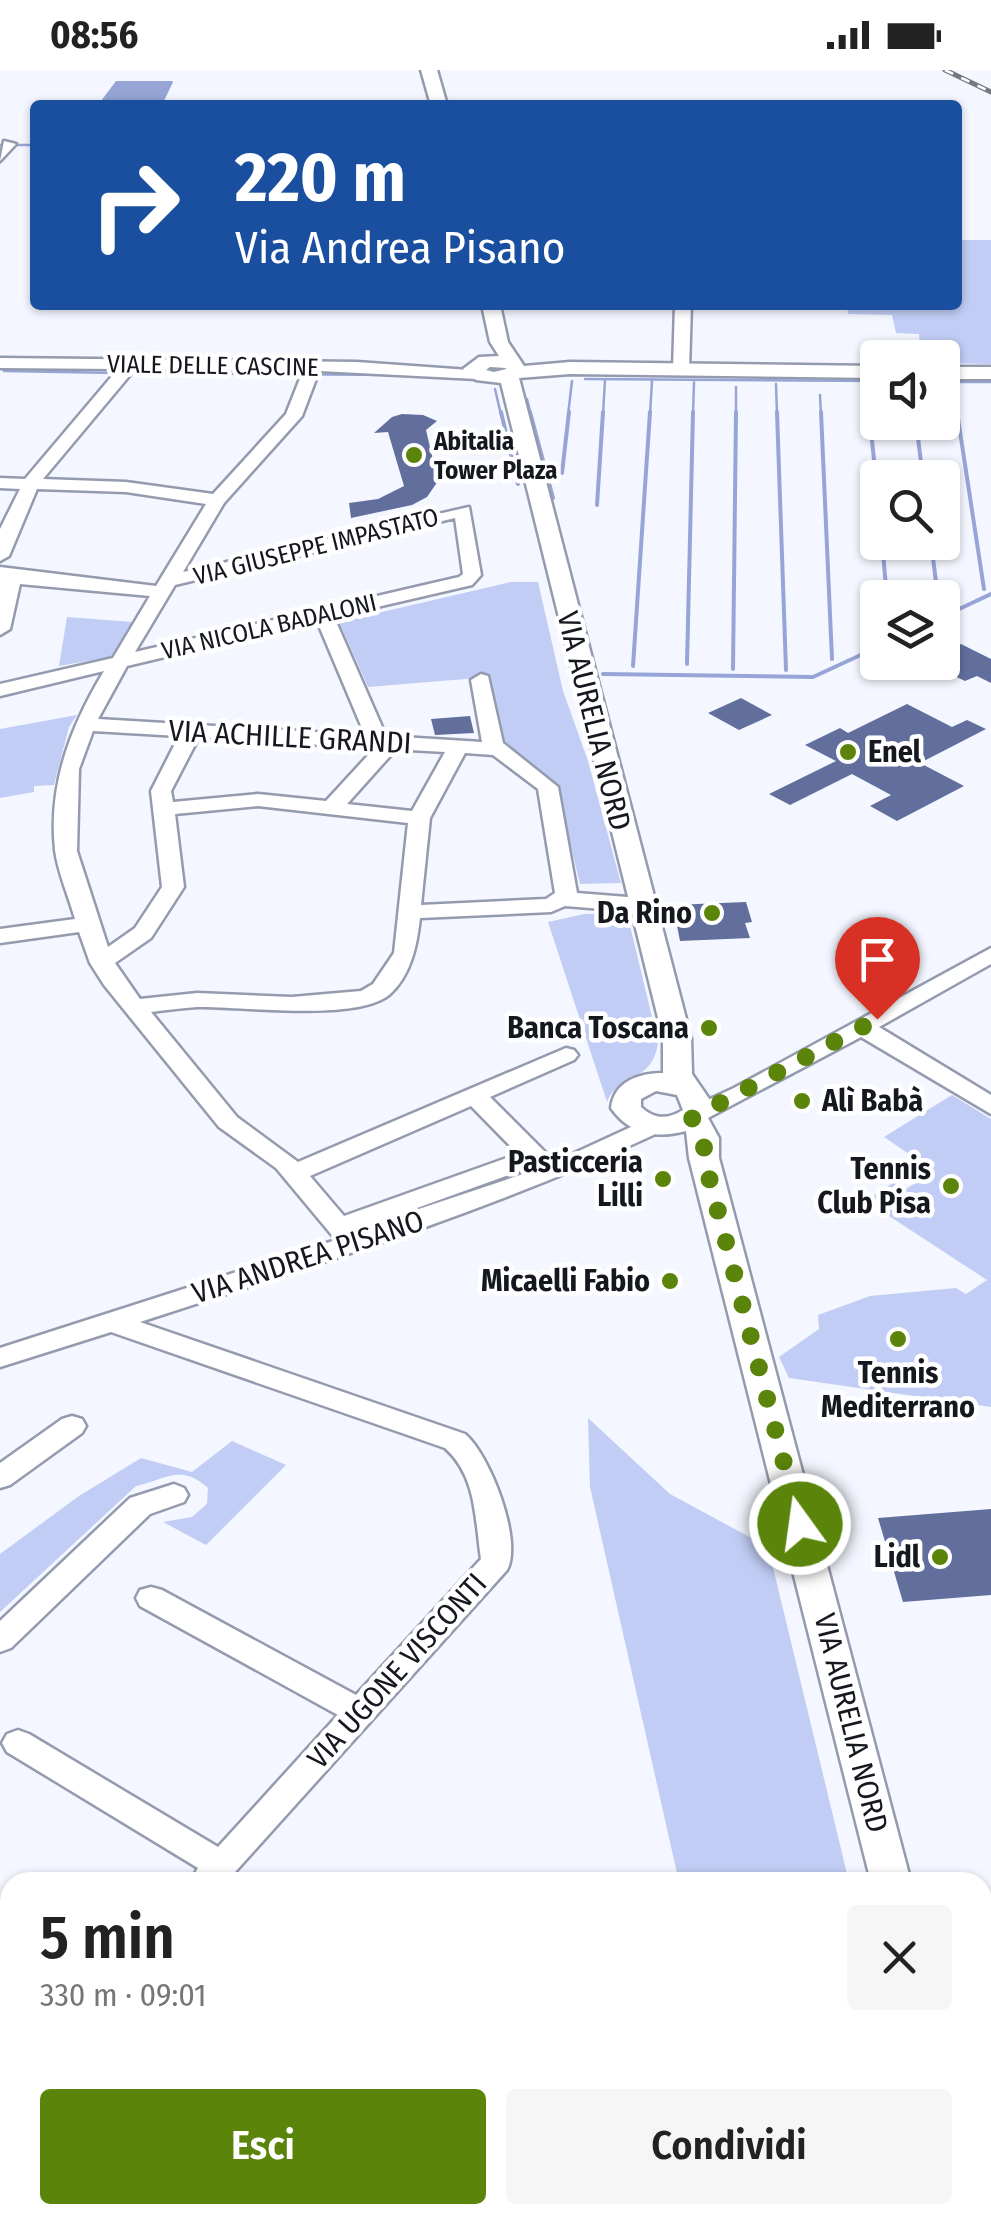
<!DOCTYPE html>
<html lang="it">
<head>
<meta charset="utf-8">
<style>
  :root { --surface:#fff; --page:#f6f6f6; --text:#222; --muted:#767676; --accent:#5b840a }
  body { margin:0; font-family:"Fira Sans Condensed",sans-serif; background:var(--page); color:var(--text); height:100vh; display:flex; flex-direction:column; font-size:38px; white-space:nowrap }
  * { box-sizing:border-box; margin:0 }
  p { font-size:32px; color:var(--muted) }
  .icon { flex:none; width:55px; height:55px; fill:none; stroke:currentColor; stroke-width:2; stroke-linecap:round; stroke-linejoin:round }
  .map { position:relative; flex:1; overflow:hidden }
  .panel { position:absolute; left:0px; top:1802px; width:992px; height:352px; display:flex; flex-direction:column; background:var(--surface); border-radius:30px 30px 0 0; box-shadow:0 2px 8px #0004 }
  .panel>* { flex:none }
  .banner { position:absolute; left:30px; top:30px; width:932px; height:210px; border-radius:10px; box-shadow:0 2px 8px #0004; background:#1a4fa0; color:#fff; overflow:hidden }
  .buttons { position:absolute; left:860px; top:270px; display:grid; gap:20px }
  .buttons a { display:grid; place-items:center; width:100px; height:100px; border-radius:10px; background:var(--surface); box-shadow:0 2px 8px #0004; font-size:50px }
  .pin { position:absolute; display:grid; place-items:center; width:85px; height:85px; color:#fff; margin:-102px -42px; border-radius:50% 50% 50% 0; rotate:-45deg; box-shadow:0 0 10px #0007 }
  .pin .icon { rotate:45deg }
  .me { position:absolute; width:110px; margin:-55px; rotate:346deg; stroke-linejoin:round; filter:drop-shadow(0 0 8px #0008) }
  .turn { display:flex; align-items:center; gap:35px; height:210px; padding:0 40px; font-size:45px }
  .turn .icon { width:130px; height:130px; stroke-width:2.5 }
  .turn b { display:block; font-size:70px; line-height:85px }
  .round { display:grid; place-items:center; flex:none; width:105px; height:105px; border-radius:10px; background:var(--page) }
  .headline { display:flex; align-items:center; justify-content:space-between; height:170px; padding:0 40px }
  h1 { font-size:60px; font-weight:600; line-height:75px }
  .cta { display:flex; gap:20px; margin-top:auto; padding:20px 40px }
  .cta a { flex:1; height:115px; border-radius:10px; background:var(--accent); color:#fff; font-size:40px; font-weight:600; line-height:115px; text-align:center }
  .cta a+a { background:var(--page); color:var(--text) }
  .status { display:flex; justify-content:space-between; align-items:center; height:70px; padding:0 50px; background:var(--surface); direction:ltr }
  .status svg { height:28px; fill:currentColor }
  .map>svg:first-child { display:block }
  .green { fill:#c1cdf5 }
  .water { fill:#97a5d6 }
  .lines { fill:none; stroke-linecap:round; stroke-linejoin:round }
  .stream-far1 { stroke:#97a5d6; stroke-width:2.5 }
  .stream { stroke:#97a5d6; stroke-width:4 }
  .building { fill:#626f9d }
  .minor-casing { stroke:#959bae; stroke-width:5 }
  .major-casing { stroke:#959bae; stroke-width:5 }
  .minor { fill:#fff; fill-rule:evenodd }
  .major { fill:#fff; fill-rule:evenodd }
  .rail-casing { stroke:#767880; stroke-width:5 }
  .rail { stroke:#fff; stroke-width:2.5; stroke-dasharray:9; stroke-linecap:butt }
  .route { stroke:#5b840a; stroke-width:18; stroke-dasharray:0 32.4 }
  .poi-dot { fill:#5b840a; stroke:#fff; stroke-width:4 }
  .labels { text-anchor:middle; stroke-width:9; stroke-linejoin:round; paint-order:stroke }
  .far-street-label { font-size:25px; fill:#161820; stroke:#fff }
  .far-poi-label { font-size:25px; font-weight:bold; fill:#161820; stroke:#fff; text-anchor:start }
  .street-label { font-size:30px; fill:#161820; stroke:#fff }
  .poi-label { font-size:30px; font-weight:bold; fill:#161820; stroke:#fff; text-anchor:end }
</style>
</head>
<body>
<div class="status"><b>08:56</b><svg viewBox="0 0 49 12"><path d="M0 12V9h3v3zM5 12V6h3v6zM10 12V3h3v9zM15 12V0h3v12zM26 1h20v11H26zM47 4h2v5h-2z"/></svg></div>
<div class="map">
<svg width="991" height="2153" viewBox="0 0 991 2153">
  <rect width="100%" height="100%" fill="#f4f7ff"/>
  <path class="green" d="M958,170H991V294L943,293L942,288L921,287L919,264L896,263L892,245L848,244L847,235H958Z
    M511,512H538L563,621L588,691L621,813L580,814L556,715L503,675L490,607L368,617L339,552Z
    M67,547L132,552L111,587L59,596Z
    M77,645L69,657L54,715L34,716V722L0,728V659Z
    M627,843L658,972C653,1014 620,1001 607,1032L548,852L584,844Z
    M952,1025L991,1049V1337L789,1308L779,1287L819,1259L818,1245L870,1226L956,1218L966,1224L987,1210L866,1131L894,1112L906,1119L934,1101L884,1067Z
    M588,1348L670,1424L755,1470L770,1485L849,1812H679L590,1417Z
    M232,1371L286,1395L206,1475L163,1452L192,1447L207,1434L208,1418C181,1393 165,1410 136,1416L0,1542V1484L79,1426L141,1388L192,1402Z"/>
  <path class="water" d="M116,11H172L173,12L162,35H98Z"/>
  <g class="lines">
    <path class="stream-far1" d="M0,75H35
      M4,301L117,303
      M128,303L397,305
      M585,309L878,311
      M942,312H991
      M776,314L777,345
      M866,315L869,345
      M495,319L501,345
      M954,319L958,345
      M820,325L821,345
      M527,329L531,345
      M568,345L572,311
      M603,345L605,310
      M650,345L652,311
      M693,345L694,312
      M736,345V317"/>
    <path class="stream" d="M501,342L518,414
      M530,342L553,428
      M777,342L786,600
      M821,342L832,589
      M869,342L878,428
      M957,342L984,519
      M916,352L923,408
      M562,403L569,342
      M597,435L603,342
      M882,472L887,528
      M931,472L938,528
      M942,547L991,524
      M687,594L693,342
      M633,596L650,342
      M733,599L736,342
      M603,604L813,607L878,577"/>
  </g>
  <path class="building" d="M402,344L423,345L437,351L426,360L438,411L427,427L412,435L351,448L349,433L378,429L404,416L388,362L374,363L392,347Z
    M961,574L991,589V613L977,606L965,611L942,600V583Z
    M741,628L772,645L739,660L708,643Z
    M907,634L952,657L967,650L986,659L920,693L964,716L897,751L870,736L891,725L852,704L790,735L769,724L836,691L805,675L840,658L848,663Z
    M470,646L474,663L435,665L431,649Z
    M746,832L752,852L745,853L750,868L680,871L673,835Z
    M991,1439V1525L903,1532L878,1448Z"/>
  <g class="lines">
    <g class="minor-casing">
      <path id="minor" d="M4,71L16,74L0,91Z
        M675,235H691L689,300L681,305L673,300Z
        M0,288L357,292L483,301L485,304L477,309L319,301L302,346L224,433L183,502L469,437L481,505L472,515L334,547L386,666L482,672L471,610L481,604L488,606L503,673L558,717L577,823L640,828L651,835L640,842L565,836L551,842L420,848C417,875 411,906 389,925C355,952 241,936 197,937C182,938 166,940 151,942L237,1047L298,1092L566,978L574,980L578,985L574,990L490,1027L555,1092L644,1051L653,1048L665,1056L662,1061C493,1140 316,1195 140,1252L465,1364C490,1385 523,1471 507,1500L226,1812H190L198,1798L7,1682L2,1673L7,1664L18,1660L29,1664L218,1777L338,1645L140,1536L136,1528L140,1520L151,1517L162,1520L356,1625L481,1489C475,1450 477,1406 445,1378L111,1262L0,1297V1278L336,1170L276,1098L219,1057L104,915L90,893L79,862L0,873V859L75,849C69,827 58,803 55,780C48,714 71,656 104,601L0,626V614L113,588L150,526L20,514L10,559L0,565V497L156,516L206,434L126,422L37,419L9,486L0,491V459L20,419L0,418V408L25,409L118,299L0,298ZM135,299L303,301L286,344L213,424L126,412L43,409ZM455,448L463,504L459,507L135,582L175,515ZM317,551L365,665L98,649L127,596ZM93,661L179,666L151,721L162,817L135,858L108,877L77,781L79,699ZM199,667L371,678L372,681L326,731L258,724L173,732L171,721ZM392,679L445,682L412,741L347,734L390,686ZM465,683L493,685L538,719L555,823L546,829L421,835L430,748ZM258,736L408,753L394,883L373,914L361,921L292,927L197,923L140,929L115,893L151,868L184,817L175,744ZM471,1036L518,1084L344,1146L310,1106ZM531,1097L535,1100L356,1160Z
        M991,878V894L879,957L991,1025V1044L861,967L704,1050L695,1053L683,1045L686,1040L734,1018Z
        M72,1346L82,1349L86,1356L82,1363L10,1415L0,1418V1393L62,1349Z
        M174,1414L184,1418L188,1425L184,1432L150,1444L11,1578L0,1582V1551L130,1428Z
        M0,1907L10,1910V1944L0,1941Z
        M10,2008V2048L0,2051V2012Z"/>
    </g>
    <g class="major-casing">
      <path id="major" d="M421,0H437L447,35H431Z
        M482,235H500L508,272L524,296L570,292L878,296V308L570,304L519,308L691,968L692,1004L714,1036L708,1048L719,1068V1088L911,1812H871L689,1088L686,1061C656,1069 629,1064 611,1038C614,1012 638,1003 663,1003V968L501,313L476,310L463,299L479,287L499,286L490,272ZM490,297L506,298V299L494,302L486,300ZM656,1021L677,1025L683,1040C667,1050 654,1049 641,1037V1029Z
        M942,297H991V309H942Z
        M830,2145H883L880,2153H827Z
        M893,2145H948L951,2153H896Z"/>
    </g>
    <use href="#minor" class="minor"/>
    <use href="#major" class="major"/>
    <g class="rail-casing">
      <path id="rail" d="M945,0L991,22"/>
    </g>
    <use href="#rail" class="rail"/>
  </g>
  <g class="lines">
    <path class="route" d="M800,1454L704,1088V1068L692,1048L877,949"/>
  </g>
  <g class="poi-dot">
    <circle cx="414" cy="385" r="10"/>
    <circle cx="848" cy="682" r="10"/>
    <circle cx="712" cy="843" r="10"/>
    <circle cx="709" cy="958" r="10"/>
    <circle cx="802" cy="1031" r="10"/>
    <circle cx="663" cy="1109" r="10"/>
    <circle cx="951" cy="1116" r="10"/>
    <circle cx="670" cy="1211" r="10"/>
    <circle cx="898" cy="1269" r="10"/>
    <circle cx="940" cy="1487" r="10"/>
  </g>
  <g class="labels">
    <g class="far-street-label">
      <text transform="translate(213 295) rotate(1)" y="9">VIALE DELLE CASCINE</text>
      <text transform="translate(316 476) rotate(-14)" y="9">VIA GIUSEPPE IMPASTATO</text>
      <text transform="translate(269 556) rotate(-13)" y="9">VIA NICOLA BADALONI</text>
    </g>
    <g class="far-poi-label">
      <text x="434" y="380">Abitalia<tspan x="434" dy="29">Tower Plaza</tspan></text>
    </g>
    <g class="street-label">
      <text transform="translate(594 651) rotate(76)" y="10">VIA AURELIA NORD</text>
      <text transform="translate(290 667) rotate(3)" y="10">VIA ACHILLE GRANDI</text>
      <text transform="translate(308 1187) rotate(-18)" y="10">VIA ANDREA PISANO</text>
      <text transform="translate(397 1601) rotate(-48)" y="10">VIA UGONE VISCONTI</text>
      <text transform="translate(851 1653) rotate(76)" y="10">VIA AURELIA NORD</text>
    </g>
    <g class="poi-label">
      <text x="868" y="692" text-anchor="start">Enel</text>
      <text x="692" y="853">Da Rino</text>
      <text x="689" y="968">Banca Toscana</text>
      <text x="822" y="1041" text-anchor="start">Alì Babà</text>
      <text x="643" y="1102">Pasticceria<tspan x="643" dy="34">Lilli</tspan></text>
      <text x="931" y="1109">Tennis<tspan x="931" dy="34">Club Pisa</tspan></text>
      <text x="650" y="1221">Micaelli Fabio</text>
      <text x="898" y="1313" text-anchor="middle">Tennis<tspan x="898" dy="34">Mediterrano</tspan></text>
      <text x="920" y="1497">Lidl</text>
    </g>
  </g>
</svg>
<div class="buttons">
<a><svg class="icon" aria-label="sound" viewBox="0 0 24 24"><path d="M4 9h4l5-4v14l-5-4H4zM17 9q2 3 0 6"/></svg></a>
<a><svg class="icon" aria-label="search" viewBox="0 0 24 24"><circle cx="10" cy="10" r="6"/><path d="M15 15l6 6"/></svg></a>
<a><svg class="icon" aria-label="layers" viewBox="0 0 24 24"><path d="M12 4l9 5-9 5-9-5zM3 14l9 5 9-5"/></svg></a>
</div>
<div class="pin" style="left:877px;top:949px;background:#d93025"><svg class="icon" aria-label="arrive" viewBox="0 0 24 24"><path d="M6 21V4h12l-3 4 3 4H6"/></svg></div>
<svg class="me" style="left:800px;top:1454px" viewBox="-20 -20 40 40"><circle r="17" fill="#5b840a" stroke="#fff" stroke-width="3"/><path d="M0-11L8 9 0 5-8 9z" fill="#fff"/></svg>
<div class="banner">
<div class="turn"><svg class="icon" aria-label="right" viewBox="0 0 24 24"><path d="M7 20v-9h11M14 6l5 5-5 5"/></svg><div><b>220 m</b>Via Andrea Pisano</div></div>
</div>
<section class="panel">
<div class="headline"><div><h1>5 min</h1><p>330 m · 09:01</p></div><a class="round"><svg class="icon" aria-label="close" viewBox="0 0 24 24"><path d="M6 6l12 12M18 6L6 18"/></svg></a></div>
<div class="cta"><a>Esci</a><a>Condividi</a></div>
</section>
</div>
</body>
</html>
